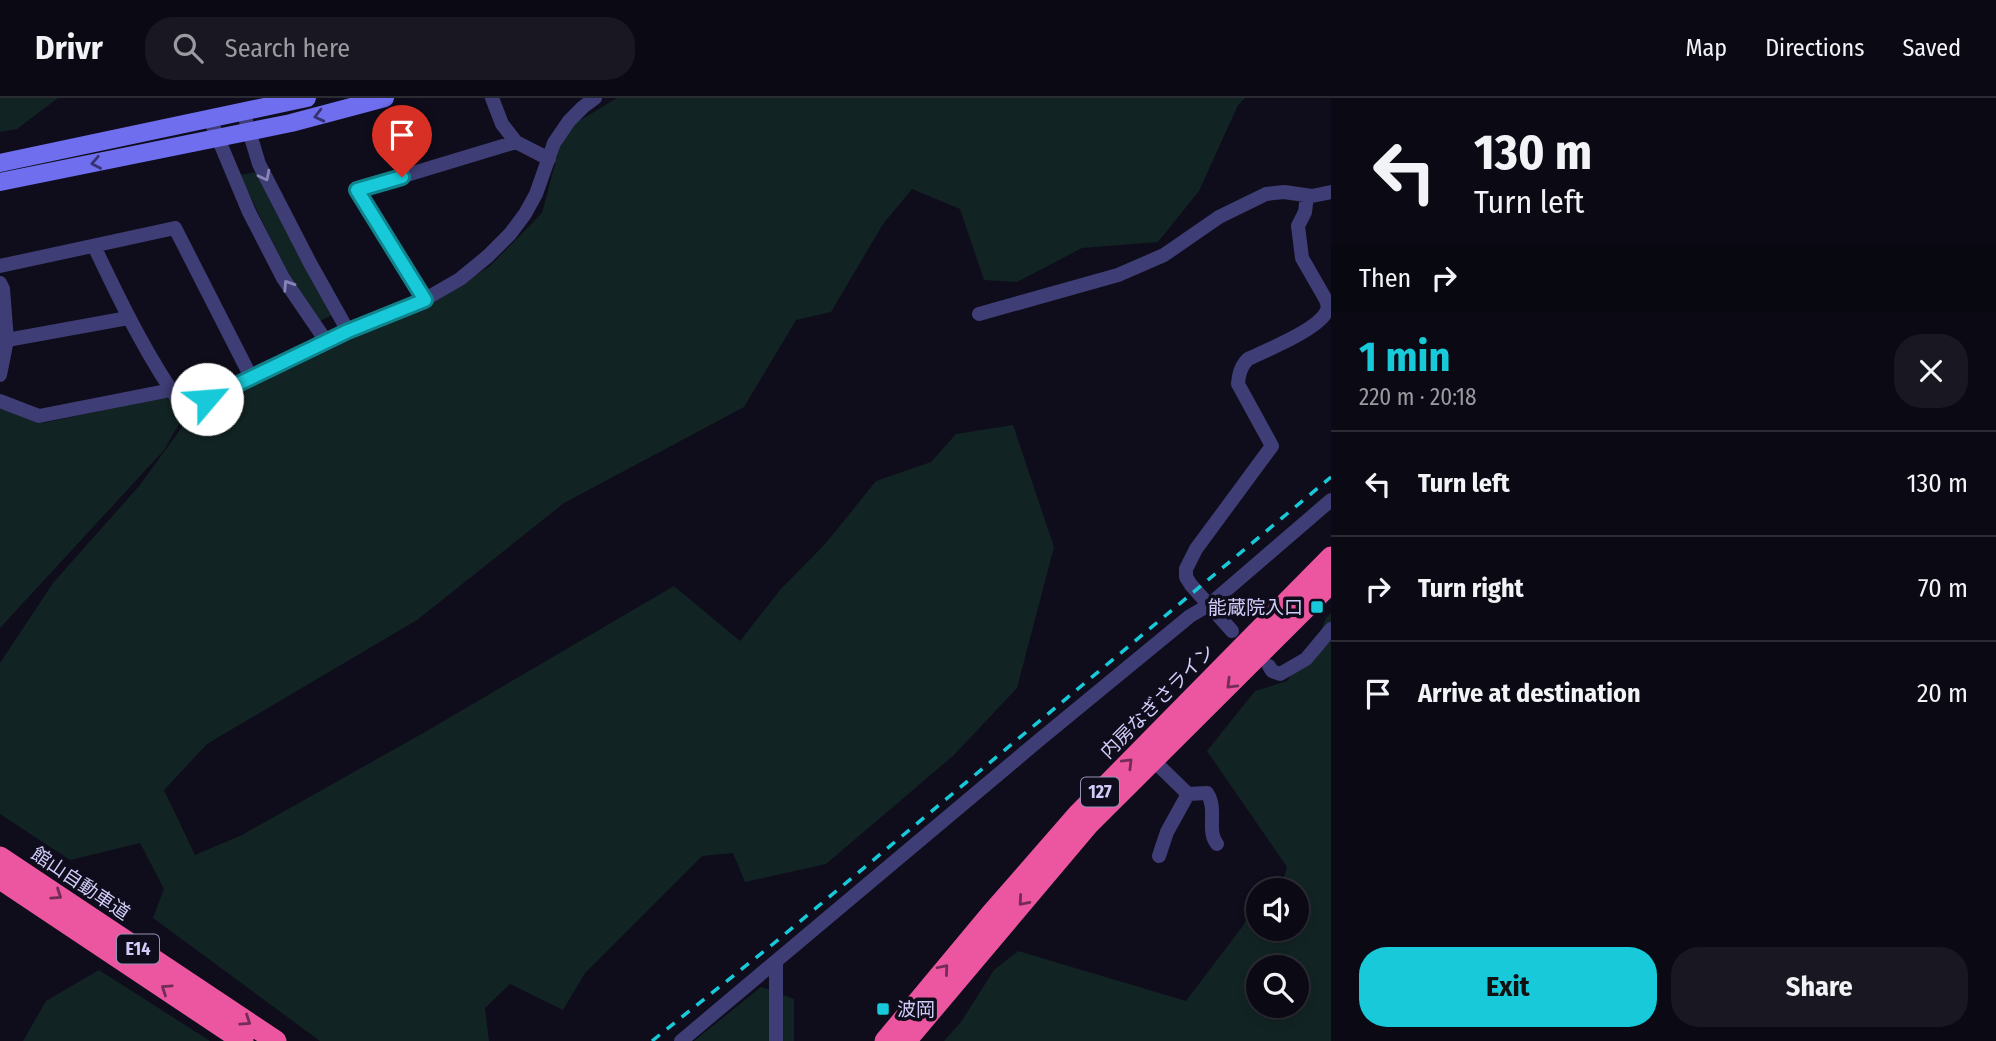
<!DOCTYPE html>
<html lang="en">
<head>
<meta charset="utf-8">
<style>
  :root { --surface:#0b0a14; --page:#191822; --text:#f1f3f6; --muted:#9a9aa0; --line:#2b2b34; --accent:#18cad9 }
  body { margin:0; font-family:"Fira Sans Condensed","Noto Sans JP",sans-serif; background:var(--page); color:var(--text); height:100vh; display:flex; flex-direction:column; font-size:26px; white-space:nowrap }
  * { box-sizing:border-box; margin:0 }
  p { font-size:23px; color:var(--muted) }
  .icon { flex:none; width:38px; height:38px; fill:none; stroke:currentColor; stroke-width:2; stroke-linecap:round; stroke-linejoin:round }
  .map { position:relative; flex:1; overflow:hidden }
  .side { display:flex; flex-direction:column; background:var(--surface); width:665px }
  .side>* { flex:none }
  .top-card { background:#0b0a14; color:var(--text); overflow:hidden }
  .fabs { position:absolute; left:1246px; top:780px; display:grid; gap:14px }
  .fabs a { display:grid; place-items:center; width:63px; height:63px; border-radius:50%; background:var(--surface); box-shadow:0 4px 10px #0003,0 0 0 2px var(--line); font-size:35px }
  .pin { position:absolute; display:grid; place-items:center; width:60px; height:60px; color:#fff; margin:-72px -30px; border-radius:50% 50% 50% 0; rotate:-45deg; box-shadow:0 0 7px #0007 }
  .pin .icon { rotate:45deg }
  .me { position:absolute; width:77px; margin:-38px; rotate:63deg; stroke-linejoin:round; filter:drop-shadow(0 0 5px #0008) }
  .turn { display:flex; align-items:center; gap:24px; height:147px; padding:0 28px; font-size:32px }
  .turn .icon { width:91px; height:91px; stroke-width:2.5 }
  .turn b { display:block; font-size:49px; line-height:60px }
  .then { display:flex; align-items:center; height:66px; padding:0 28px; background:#0003; gap:14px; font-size:26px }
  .round { display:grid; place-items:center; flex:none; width:74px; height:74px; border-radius:28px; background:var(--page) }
  .headline { display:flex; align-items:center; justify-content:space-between; height:119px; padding:0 28px }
  h1 { font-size:42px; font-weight:700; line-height:52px; color:var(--accent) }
  .button { display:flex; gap:14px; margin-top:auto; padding:14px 28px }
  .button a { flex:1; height:80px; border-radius:28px; background:var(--accent); color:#111; font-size:28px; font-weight:700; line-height:80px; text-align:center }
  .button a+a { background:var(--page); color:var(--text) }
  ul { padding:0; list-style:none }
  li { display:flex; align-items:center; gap:21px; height:105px; padding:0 28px; border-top:2px solid var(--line) }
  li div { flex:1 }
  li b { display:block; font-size:26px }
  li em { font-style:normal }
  header { display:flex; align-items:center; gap:42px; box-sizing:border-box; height:98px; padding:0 35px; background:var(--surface); border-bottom:2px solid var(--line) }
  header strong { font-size:33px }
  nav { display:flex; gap:38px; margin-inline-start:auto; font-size:24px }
  .search { width:490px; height:63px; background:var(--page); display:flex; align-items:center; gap:18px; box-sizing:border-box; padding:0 24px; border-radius:28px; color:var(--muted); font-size:26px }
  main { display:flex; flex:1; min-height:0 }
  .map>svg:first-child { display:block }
  .green { fill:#112423; fill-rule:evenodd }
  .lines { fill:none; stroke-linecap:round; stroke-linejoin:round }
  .street { stroke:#3e3d75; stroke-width:14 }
  .secondary { stroke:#6f6eef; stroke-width:18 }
  .highway { stroke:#ec55a0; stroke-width:21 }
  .rail { stroke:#18cad9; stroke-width:3.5; stroke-dasharray:10 9; stroke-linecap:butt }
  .oneway { stroke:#353470 }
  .oneway2 { stroke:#8884b7 }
  .oneway3 { stroke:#722d57 }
  .route-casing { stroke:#10838d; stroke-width:18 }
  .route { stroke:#18cad9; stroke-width:12 }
  .poi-dot { fill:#18cad9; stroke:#0f0d1b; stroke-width:2.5 }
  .labels { text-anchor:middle; stroke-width:7; stroke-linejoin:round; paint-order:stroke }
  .shield { fill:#0f0d1b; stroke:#9793b6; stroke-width:2 }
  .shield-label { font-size:18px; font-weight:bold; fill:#d1ccf9 }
  .poi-label { font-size:19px; fill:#d1ccf9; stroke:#0f0d1b; text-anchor:end }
  .street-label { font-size:19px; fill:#d1ccf9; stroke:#0f0d1b }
</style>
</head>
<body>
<header>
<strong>Drivr</strong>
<div class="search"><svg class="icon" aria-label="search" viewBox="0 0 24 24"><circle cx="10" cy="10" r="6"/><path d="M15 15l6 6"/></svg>Search here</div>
<nav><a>Map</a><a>Directions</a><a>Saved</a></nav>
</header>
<main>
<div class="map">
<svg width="1331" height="943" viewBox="0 0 1331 943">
  <rect width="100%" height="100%" fill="#0f0d1b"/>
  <path class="green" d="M0,0H58L17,31L0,34Z
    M617,0H1245L1238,7L1199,93L1158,144L1082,150L1017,184L984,182L960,111L912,91L883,126L831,214L796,222L744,309L564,405L417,522L207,646L164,692L195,757L242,737L425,634L674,488L740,543L780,492L826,445L876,383L931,364L956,336L1013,327L1054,449L1017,590L954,657L826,766L745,784L733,755L702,758L585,875L563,912L510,886L485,910L489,943H320L153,820L164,791L140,745L70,762L0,716V565L53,485L140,387L190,318L436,202L490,168L542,115L564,32Z
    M258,74L332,216L330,218L320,223L287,174L240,77Z
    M165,299L172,303L182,321L164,352L0,530V310L43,325Z
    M1331,515V943H944L961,924L994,872L1018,853L1186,903L1242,829L1251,814L1250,801L1258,794V831H1297V793H1259L1283,783L1287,769L1207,653L1255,593L1287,583L1319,538L1326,520ZM1258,870H1297V908H1258Z
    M99,872L210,943H23L46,903Z
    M761,889L794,901V943H694Z"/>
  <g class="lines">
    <path class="street" d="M492,0L502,26L516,44L549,61
      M243,13L259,66L310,165L348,233
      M210,21L249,114L283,180L326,243
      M94,148C121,205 148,261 185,312L348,233L422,203L460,181L488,158L510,136L525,116L536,96L554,45L569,23L583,9L595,0
      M0,168L175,130L251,279
      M0,185L3,191L7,242L0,277
      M425,202L357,92L516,44
      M979,216L1118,177L1164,157L1219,119L1266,96L1284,94L1312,98L1331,94
      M7,242L128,220
      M0,303L39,318L171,292
      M1232,533L1191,487L1186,479V471L1196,451L1272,348L1238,286C1239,275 1241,268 1248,261C1267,252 1314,233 1325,216C1329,210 1328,206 1325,200L1302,160L1298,128L1305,114L1307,98
      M1269,568L1272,573L1280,576L1306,561L1331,531
      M1154,663L1188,696L1207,695C1218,711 1206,733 1217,746
      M1159,758L1167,734L1188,696
      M681,943L1038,643L1190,518L1209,507L1331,402
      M776,943V864"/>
    <path class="secondary" d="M0,65L307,0
      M0,84L291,25L385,0"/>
    <path class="highway" d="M0,759L276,943
      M0,781L243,943
      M885,943L990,817L1079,715L1331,459
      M906,943L1089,726L1331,485"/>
    <path class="rail" d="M652,943L773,846L1331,379"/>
  </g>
  <defs><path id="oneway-chevron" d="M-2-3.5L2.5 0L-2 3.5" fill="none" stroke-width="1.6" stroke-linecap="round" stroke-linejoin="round" transform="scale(1.75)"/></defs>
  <g class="oneway">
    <use href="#oneway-chevron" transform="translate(319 18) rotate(166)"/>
    <use href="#oneway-chevron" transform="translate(96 65) rotate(169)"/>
  </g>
  <g class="oneway2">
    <use href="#oneway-chevron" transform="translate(265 78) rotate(63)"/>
    <use href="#oneway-chevron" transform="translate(288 187) rotate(-123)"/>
  </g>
  <g class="oneway3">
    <use href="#oneway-chevron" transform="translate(1231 586) rotate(135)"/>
    <use href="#oneway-chevron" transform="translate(1128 665) rotate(-45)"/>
    <use href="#oneway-chevron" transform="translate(57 797) rotate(34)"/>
    <use href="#oneway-chevron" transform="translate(1023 803) rotate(131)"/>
    <use href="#oneway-chevron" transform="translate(944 871) rotate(-50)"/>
    <use href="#oneway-chevron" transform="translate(166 891) rotate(-146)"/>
    <use href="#oneway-chevron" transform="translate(246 923) rotate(34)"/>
  </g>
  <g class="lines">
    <g class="route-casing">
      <path id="route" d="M207,301L348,233L425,202L357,92L402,79"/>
    </g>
    <use href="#route" class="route"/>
  </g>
  <g class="poi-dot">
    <rect x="1310" y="502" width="14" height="14" rx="3.5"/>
    <rect x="876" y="904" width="14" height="14" rx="3.5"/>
  </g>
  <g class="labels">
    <g class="shield">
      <rect x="1081" y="679.5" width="38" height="29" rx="5"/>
      <rect x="117" y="836.5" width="42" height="29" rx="5"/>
    </g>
    <g class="shield-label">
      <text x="1100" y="700">127</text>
      <text x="138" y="857">E14</text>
    </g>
    <g class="poi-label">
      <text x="1303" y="516">能蔵院入口</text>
      <text x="897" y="918" text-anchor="start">波岡</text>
    </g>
    <g class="street-label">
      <text transform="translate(1157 603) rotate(-45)" y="7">内房なぎさライン</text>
      <text transform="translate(81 785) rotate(34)" y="7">館山自動車道</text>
    </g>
  </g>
</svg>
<div class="fabs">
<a><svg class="icon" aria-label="sound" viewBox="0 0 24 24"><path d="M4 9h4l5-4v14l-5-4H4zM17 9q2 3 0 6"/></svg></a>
<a><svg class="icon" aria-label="search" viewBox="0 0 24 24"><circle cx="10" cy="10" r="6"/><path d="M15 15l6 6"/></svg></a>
</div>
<div class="pin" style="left:402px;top:79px;background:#d93025"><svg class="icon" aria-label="arrive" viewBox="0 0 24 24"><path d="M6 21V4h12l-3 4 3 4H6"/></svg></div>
<svg class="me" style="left:207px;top:301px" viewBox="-20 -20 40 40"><circle r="19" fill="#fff"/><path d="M0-13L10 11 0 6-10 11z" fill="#18cad9"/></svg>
</div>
<section class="side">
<div class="top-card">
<div class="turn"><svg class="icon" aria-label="left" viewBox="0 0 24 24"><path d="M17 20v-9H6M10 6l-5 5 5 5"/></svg><div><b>130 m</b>Turn left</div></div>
<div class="then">Then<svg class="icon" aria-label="right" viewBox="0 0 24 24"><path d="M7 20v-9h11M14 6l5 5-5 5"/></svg></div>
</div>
<div class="headline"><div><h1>1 min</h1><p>220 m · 20:18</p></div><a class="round"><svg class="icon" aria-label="close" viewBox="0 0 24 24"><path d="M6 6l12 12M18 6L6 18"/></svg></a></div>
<ul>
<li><svg class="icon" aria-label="left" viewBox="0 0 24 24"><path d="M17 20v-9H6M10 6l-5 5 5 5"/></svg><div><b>Turn left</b></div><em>130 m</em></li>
<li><svg class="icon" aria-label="right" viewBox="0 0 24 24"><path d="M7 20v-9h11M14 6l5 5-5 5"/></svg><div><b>Turn right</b></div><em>70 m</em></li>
<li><svg class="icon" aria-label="arrive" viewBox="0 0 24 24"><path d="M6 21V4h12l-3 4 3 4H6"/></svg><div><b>Arrive at destination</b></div><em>20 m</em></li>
</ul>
<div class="button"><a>Exit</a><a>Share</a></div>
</section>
</main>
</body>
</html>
